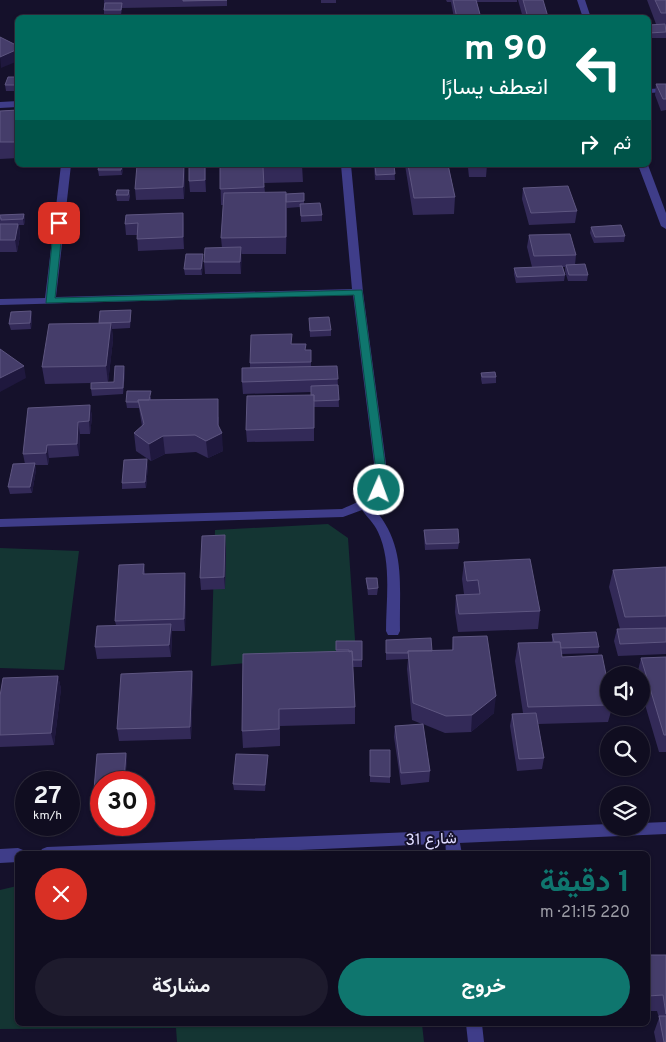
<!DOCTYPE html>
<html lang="ar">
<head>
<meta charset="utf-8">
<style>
  :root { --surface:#100d20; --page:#1e1b2d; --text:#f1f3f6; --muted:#9c9ca5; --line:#302d3e; --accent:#0f766e }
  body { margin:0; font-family:Overpass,Vazirmatn,sans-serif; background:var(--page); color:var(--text); direction:rtl; height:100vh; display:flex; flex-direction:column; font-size:19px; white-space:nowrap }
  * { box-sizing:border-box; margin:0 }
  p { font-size:16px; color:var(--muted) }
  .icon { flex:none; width:28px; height:28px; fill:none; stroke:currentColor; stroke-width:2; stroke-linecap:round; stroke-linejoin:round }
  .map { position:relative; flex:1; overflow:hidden; direction:ltr }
  .side { position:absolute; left:15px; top:851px; width:635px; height:175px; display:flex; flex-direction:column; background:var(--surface); border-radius:8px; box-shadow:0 1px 4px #0004,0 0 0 1px var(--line); direction:rtl }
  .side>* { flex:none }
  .banner { position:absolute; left:15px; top:15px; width:636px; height:152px; border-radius:8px; box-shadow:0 1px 4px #0004,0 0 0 1px var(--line); direction:rtl; background:#00695c; color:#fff; overflow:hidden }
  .fabs { position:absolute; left:600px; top:666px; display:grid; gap:10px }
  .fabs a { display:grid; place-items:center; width:50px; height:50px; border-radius:50%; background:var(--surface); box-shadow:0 1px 4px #0004,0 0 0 1px var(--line); font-size:25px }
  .speed { position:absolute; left:15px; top:771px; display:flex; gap:10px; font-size:25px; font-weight:700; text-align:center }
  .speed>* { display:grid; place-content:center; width:65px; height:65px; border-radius:50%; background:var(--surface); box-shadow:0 1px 4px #0004,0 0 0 1px var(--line); line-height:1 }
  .speed small { font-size:12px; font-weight:400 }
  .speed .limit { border:8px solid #d22; background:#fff; color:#111 }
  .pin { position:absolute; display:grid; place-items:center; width:42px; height:42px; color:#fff; margin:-21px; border-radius:10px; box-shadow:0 2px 8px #0006 }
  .me { position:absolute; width:55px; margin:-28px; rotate:2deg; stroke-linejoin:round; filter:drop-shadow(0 0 4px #0008) }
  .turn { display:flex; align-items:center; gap:18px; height:105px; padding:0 20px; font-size:22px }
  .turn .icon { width:65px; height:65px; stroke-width:2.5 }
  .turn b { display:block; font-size:35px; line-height:42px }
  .then { display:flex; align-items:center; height:48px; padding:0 20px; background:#0003; gap:10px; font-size:19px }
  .round { display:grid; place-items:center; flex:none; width:52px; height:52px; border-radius:26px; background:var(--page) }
  .summary { display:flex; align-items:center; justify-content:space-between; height:85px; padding:0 20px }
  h1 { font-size:30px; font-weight:700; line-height:38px; color:var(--accent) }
  .primary-button { display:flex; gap:10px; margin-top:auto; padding:10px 20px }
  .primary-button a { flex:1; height:58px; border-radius:30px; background:var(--accent); color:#fff; font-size:20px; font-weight:700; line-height:58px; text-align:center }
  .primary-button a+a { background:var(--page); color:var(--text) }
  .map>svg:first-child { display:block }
  .green { fill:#143533 }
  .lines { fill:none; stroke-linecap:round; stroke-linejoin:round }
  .service { fill:#3f3d89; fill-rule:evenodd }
  .minor { fill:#3f3d89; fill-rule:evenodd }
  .tertiary { fill:#3f3d89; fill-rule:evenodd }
  .wall { fill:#332a58 }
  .shaded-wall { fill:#1f183e }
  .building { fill:#453d6a; stroke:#5e5681 }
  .route { fill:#0f766e; stroke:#0a4d48 }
  .labels { text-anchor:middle; stroke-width:4; stroke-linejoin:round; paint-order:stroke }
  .near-street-label { font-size:16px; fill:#dfdbff; stroke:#15112b }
</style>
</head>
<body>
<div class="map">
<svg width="666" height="1042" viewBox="0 0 666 1042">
  <rect width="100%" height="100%" fill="#15112b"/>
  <path class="green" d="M328,524L348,538L356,654L211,666L215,530Z
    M0,548L79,551L64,670L0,668Z
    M17,886L18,1024H422L424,1042H177L176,1028L0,1029V890Z"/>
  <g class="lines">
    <path class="service" d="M666,88V92L649,93V89Z"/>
    <path class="minor" d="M577,0H585L591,18H583Z
      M18,101V107L0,108V102Z
      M61,165H71L56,297L352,289L341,165H351L363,292L387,471L383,488L371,505C407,544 399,582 400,631L398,635H388L386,631C386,600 392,561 378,532C374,523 367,517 362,510L343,517L0,527V519L342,509C364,500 371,495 375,471L353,295L0,305V299L45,298Z
      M638,165H648L666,213V229L661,226Z
      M453,831L458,833L462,854H446L445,838L448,833Z
      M466,1024H482L484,1042H468Z"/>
    <path class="tertiary" d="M666,822V834L211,854H39L42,849L47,847L609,824V828H641V823Z
      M18,848L23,850L25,854H18V862L0,863V849Z"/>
  </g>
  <path class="wall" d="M104,0H227V6L122,8L121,15H104Z
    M321,0H336V3H321Z
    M446,0H517V2H477L481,18H454L451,2H447Z
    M518,0H543L548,18H523Z
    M647,0H666V38H649V25L656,24Z
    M18,77V91H6L5,85Z
    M656,84H666V110L661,111L655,95Z
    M18,110V158L0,159V111Z
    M206,165V192H190L189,181Z
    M220,165H302L303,182L264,183L265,193L286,194L304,193V204L322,215V221L301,222L300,207L287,208L286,254H241V274H205L204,262L222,248L221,238L223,205H221Z
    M374,165H394L395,180H375Z
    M405,165H487L486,177H469L468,168H449L455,197L454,214L413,215Z
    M123,168L122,175L99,176L98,170Z
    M185,173L184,199L136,200L135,189Z
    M523,188L577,211L575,223L529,225L522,199Z
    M129,190L130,196L129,201H117L116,195Z
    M24,214L25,220L24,225H19L20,236L17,252H0V215Z
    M126,215L184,224V249L138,251L137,235H126L125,224Z
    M591,227L625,236L624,242L594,243L590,233Z
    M529,235L576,255L575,265L588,275L587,281H568L565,271V267H563L565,275L564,281L516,283L514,274V268L532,267L527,247Z
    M203,260L202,275H185L184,269Z
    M131,310V316L130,328L112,329L113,340L108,382H114L125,372L123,394L92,396L91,389V383L45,384L42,367L99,323Z
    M31,311L32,318L31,329L11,330L9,324Z
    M309,318L331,330V336L310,337Z
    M292,344L306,350H311V366H337L339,407H314V441L247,442L246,430L311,395V392L243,394L242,382L250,368V363Z
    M481,373L496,377V383L482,384L481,379Z
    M151,397V400L219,417V427L223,451L208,458L196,452L165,454L151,461L136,451L134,433L142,426L139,408H127L126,402Z
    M90,405L92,417L90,434H80L79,456L49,458L48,465H35L36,470L32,493L10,494L8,487L25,464L23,454Z
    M148,465L146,488L122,489V483Z
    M424,530L459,543L458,549L425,550L424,536Z
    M226,548L225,589L201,590L200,578Z
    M464,562L540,611L538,629L458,632L455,612L456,595L464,594L462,579Z
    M144,564L145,574L186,585L185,631H172V636L171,657L97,659L95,647L116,625L115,621Z
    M666,567V654L618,656L614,641L617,629H620L609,587L613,570Z
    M366,578L378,588L377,595H368Z
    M552,634L599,647L598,653L562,654V657L609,689V708H612L608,722L538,724L544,758L542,769L517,771L510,726L512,714L523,713L515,661L518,643L552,642Z
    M453,637L494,713L471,732L445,733L423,724L430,771L429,782L401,785L394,737L395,726L422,724L412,720L407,669L408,659L386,660V640L432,651L452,650Z
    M336,641H362V667H353L355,707V724L280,726V746L243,748L242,731L336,652Z
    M666,657V752H659L641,691V675H637L641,658Z
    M192,671L193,683L191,739L119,741L117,729Z
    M58,676L61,689L54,745L0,747V696Z
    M370,750L390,777V783L370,782Z
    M126,753L127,759L125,782H101V796H95L94,790L97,754Z
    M268,761L265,791L234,790L233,784Z
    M648,955H666V1042H656L654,1032L659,1018L657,1011H648Z"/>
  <path class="shaded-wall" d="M18,49V61L1,68L0,57Z
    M122,165H123V168L122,175L121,170Z
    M184,165L185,173L184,199L183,187Z
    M205,165H206V192L205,180Z
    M286,192L287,209L286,254Z
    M183,213L184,224V249L183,237Z
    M24,214L25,220L24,225L23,219Z
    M18,224L20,236L17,252L15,240Z
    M241,247L242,259L241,274L240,262Z
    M203,254V260L202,275L201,269Z
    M31,311L32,318L31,329L30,323Z
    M111,323L113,340L108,383L106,366Z
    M24,366L26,378L0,392V378Z
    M124,366L125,372L123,394V388Z
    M218,399L219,435L222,433L223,451L208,458L206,441L218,425Z
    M90,405L92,417L90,434L89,421Z
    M78,422L80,434L79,456L77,444Z
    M163,436L165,454L151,461L149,444Z
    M47,445L49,458L48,465L46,453Z
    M147,459L148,465L146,488L145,482Z
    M35,463L36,470L32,493L30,487Z
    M225,535L226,548L225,589L224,577Z
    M185,573L186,585L185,631L184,619Z
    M171,624L172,636L171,657L169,645Z
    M192,671L193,683L191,739L190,727Z
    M58,676L61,689L54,745L51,733Z
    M496,696L494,713L471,732L472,715Z
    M126,753L127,759L125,782H124Z
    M268,755V761L265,791V785Z"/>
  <path class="building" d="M183,0H227L183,1Z
    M453,0H476L481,18H457Z
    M523,0H543L548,17L528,18Z
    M655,0H666V13H661Z
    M105,3H122L121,10H104Z
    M665,24L666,32L649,33V25Z
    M0,37L18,46V49L0,57Z
    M8,77H18V85H5Z
    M656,84H666V99H663Z
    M18,110V142H0V111Z
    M99,165H122L121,170H98Z
    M137,165H184L183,187L135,189Z
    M189,165H205V180L189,181Z
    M220,165H302L263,167L264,187L220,189Z
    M375,165H394L395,174L376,175Z
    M408,165H448L455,197L414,198Z
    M568,186L577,211L531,213L523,188Z
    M117,190H129L128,195H116Z
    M286,192V237L221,238L224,193Z
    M304,193V201L286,202V194Z
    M320,203L322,215L301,216L300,204Z
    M183,213V237L137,239L138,223L125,224L126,215Z
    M24,214L23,219L1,220V218H0V215Z
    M0,224H18L15,240H0Z
    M621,225L625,236L595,237L591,227Z
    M570,234L576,255L534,256L529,235Z
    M241,247L240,262H204L205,248Z
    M186,254H203L201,269H184Z
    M585,264L588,275H569L566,265Z
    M562,266L565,275L517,277L514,268Z
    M131,310L130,322L99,323L100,311Z
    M31,311L30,323L9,324L11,312Z
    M329,317L331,330L310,331L309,318Z
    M111,323L106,366L42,367L49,324Z
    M292,334L291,344H306L305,350H311V362L250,363L251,335Z
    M0,349L24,366L0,378Z
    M115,366H124L123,388L91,389V383L114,382Z
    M337,366L338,379L242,382V368Z
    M495,372L496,377H482L481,373Z
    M338,385L339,400L314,401V395H311V386Z
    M127,391H151L149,400H138V402H126Z
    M314,395V428L246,430L247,396Z
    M218,399V425L222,433L206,441L195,435L163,436L149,444L134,433L144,424L138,400Z
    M90,405L89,421L78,422L77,444L47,445L46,453L23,454L28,408Z
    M147,459L145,482L122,483L124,460Z
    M35,463L30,487H8L13,464Z
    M458,529L459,543L426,544L424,530Z
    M225,535L224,577L200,578L202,536Z
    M530,559L540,611L459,614L456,595L480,594L478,580L467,581L464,562Z
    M144,564L143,574L185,573L184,619L115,621L119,565Z
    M666,567V616L625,617L613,570Z
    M366,578H377L378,588L368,589Z
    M171,624L169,645L95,647L97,626Z
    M666,628V642L620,644L617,629Z
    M596,632L599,647L561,648L560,642H554L552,634Z
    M487,636L496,696L472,715L446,716L413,703L408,651L453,650V637Z
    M431,638L432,651H408V653H386V640Z
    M336,641H362V660H353L352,651L349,652V650H336Z
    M560,642L562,657L602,655L609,689V705L528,707L518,643Z
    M352,651L355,707L279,709V729L242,731L243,654Z
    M666,657V735H664L641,658Z
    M192,671L190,727L117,729L121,674Z
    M58,676L51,733L0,735V696L3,678Z
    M536,713L544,758L519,759L512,714Z
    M423,724L430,771L401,773L395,726Z
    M370,750H390V777L370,776Z
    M126,753L124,782H101V789L94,790L97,754Z
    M236,754L268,755L265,785L233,784Z
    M648,955H666V1014L663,995L648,996Z
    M659,1016H666V1042H664Z"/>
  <path class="route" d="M59,220L63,223L55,298L362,290L386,471L383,492H375L376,471L354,295L46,303L54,223Z"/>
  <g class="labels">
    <g class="near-street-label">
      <text transform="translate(431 838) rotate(-2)" y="6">شارع 31</text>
    </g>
  </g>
</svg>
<div class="fabs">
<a><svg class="icon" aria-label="sound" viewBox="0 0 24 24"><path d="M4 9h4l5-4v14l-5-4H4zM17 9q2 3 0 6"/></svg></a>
<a><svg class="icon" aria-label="search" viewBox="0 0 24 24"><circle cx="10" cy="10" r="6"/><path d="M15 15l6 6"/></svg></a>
<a><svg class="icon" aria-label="layers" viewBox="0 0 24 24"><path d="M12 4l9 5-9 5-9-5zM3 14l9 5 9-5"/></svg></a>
</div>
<div class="speed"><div>27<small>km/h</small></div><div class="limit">30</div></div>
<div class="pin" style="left:59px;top:223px;background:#d93025"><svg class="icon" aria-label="arrive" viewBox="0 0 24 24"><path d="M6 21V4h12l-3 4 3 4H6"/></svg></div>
<svg class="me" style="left:379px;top:490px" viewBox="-20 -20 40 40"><circle r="17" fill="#0f766e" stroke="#fff" stroke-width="3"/><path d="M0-11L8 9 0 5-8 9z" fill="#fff"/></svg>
<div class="banner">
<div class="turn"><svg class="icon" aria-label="left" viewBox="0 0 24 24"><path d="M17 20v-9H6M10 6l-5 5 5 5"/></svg><div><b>90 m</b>انعطف يسارًا</div></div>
<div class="then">ثم<svg class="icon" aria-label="right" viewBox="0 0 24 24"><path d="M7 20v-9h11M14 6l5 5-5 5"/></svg></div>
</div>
<section class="side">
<div class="summary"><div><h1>1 دقيقة</h1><p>220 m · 21:15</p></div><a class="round" style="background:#d93025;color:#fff"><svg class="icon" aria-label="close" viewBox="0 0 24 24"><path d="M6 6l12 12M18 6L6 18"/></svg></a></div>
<div class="primary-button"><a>خروج</a><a>مشاركة</a></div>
</section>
</div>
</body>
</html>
